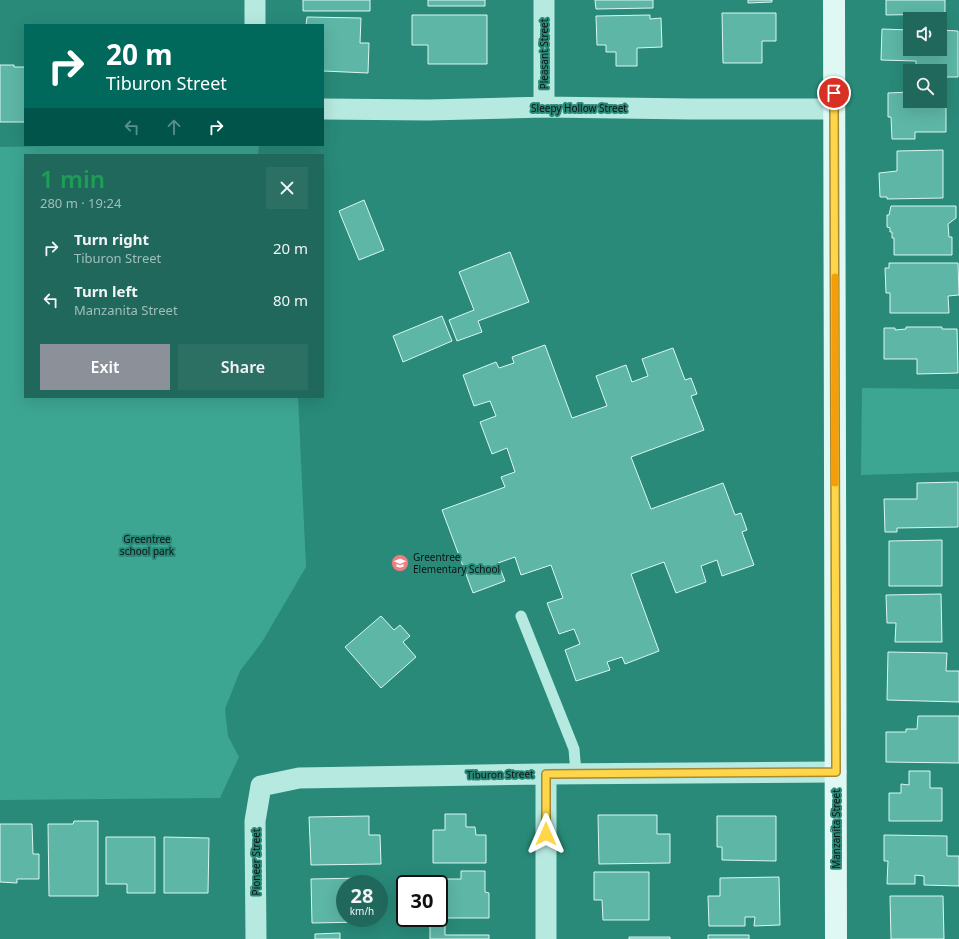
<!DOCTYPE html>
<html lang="en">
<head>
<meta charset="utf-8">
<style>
  :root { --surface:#1f685b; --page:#2c7064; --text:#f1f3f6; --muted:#a1bebb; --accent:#8c9099 }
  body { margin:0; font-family:"Noto Sans",sans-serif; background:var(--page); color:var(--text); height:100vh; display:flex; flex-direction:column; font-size:15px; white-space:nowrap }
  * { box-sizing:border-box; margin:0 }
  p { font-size:13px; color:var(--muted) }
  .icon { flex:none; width:22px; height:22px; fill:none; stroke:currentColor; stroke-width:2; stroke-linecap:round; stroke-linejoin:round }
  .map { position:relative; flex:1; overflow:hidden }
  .sheet { position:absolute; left:24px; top:154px; width:300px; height:244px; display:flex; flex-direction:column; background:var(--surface); border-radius:0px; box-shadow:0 4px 16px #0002 }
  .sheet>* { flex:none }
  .guide { position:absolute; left:24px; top:24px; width:300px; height:122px; border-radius:0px; box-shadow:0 4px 16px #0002; background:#00695c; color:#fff; overflow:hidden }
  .tools { position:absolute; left:903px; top:12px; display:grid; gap:8px }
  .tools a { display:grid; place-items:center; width:44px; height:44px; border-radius:0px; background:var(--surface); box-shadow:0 4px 16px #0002; font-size:20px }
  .speed { position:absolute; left:336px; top:875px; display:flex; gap:8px; font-size:20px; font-weight:700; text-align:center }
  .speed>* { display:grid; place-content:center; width:52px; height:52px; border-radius:50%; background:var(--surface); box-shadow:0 4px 16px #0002; line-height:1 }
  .speed small { font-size:10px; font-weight:400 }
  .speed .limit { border:2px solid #111; border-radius:6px; background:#fff; color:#111 }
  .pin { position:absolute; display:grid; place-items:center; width:34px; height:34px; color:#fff; margin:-17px; border:2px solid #fff; border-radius:50%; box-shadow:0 1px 4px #0007 }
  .me { position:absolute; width:44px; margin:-22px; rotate:0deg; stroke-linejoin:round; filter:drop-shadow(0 0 3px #0008) }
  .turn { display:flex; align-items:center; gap:14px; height:84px; padding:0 16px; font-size:18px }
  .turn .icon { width:52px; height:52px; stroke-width:2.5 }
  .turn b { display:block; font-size:28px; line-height:34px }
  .lanes { display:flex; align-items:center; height:38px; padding:0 16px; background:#0003; justify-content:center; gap:20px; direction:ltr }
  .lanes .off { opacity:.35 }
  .round { display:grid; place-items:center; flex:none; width:42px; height:42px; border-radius:0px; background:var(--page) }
  .head { display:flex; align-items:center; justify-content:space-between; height:68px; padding:0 16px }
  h1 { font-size:24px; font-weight:600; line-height:30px; color:#1e9e55 }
  .action { display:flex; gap:8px; margin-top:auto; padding:8px 16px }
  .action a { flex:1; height:46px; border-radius:0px; background:var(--accent); color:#fff; font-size:16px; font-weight:600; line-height:46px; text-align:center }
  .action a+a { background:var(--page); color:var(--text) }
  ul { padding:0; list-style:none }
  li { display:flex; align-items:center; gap:12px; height:52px; padding:0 16px }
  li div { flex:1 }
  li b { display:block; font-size:15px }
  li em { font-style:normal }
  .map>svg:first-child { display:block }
  .green { fill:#3da693 }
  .building { fill:#5db6a6; stroke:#daf7f2 }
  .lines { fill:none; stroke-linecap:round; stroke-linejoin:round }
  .lane { stroke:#b6e9e0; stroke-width:11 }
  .street { stroke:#b6e9e0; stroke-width:21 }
  .secondary { stroke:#e0f8f4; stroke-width:22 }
  .route-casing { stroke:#a68a30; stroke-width:10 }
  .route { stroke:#ffd54a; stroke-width:7 }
  .slow { stroke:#f59e0b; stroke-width:7 }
  .labels { text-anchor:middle; stroke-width:4; stroke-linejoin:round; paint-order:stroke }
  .street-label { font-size:10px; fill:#111; stroke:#298a79 }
  .park-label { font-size:10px; fill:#111; stroke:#298a79 }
  .poi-label { font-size:10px; fill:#111; stroke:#298a79; text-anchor:start }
</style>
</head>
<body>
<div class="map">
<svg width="959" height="939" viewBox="0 0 959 939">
  <rect width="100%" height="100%" fill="#298a79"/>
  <path class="green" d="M100,145H259L258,155H25V397H298L306,567L262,642L240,671L225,709L228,736L239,757L220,798L0,800V147Z
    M862,388L959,389V472L861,475Z"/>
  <path class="building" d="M303,0H370V11H303Z
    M428,0H485V6H428Z
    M595,0H653V8L596,9Z
    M748,0H772V2L748,3Z
    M886,0H945V14L886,15Z
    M722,13H776V41H762V63H723Z
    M412,15H487V64H428V45H412Z
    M650,15V19L661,18L662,47L637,48V66H616V52H606V45H597L596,16Z
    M307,17L361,18L360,43H369L368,73L323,71V25H306Z
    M882,29L910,30V49H940V30L958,31V77H940V71H916V61L881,60Z
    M0,65H14V67H25V122H0Z
    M910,92V101H940V92H946V132H915V139H892L891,117H888V93Z
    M943,150V198L887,199V197H880L879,173L897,171V151Z
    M364,200L384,250L359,260L339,211Z
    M891,206H956V218L948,224L949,237H952V255H894V238H892V232H890V228L887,227V215H889Z
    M510,252L529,302L478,321L482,332L457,341L449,320L474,310L459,272Z
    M889,263H958L959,295L948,296L949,313H890V293H886L885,268H889Z
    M442,316L452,341L403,362L393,336Z
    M906,327H942V329H957L958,373L917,374V359H884V328H895V330L906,329Z
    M545,345L572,418L607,406L596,376L626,365L632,382L648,376L642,359L673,348L685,380L691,378L697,394L691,396L704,430L631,457L651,509L723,483L735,515L741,513L747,530L742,532L754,565L722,576L717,560L701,566L706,582L676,593L664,562L631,574L659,651L625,664L622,657L607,662L610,670L576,681L565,650L580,644L574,629L559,634L547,603L563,598L551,565L521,575L515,557L498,563L505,581L473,593L442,510L505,487L501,477L515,472L507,448L492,454L480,422L496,416L490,401L474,406L463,375L496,362L499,368L514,363L512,357Z
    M958,482V527L897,528V532H885L884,499H917V483Z
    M942,540V586H889V541Z
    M941,594L942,642H895L896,623H887L886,595Z
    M381,616L394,630L400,625L410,636L403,642L416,657L381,688L345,647Z
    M888,652L947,653L946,671H959V702L887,700Z
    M918,716H959V763L886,762V732H906V729H917Z
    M909,771H930V788H942V821H889V793H901V784L909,785Z
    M445,814H466V827H475L476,835H486V863H433V830H445Z
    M598,815H657V834H670V863L599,864Z
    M369,816V835H380L381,864L311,865L309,817Z
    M717,816H776V861L722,860V847H717Z
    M74,821H98V896H49L48,824H73Z
    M0,824H32L33,854H39V879H17V883L0,882Z
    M884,835L947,836V856H959V886L924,885V876L915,875V884H887L888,861H884Z
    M106,837H155V893H127V884H106Z
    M164,837L209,838L208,893H164Z
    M461,871H485V892L489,893V918H439V884H431V879H461Z
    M594,872H649V920H603L602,900H594Z
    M779,877L780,925L754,926L755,917H745V926H709L708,896H720V878Z
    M364,878V884H345V918H365V922L312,923L311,879Z
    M890,896H943L944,939H891Z
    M430,925H445V935H489V939H430Z
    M340,933V939H315V934Z
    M708,935H749V939H708Z
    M629,937H670V939H629Z"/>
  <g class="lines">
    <path class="lane" d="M521,616L574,749L576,773"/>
    <path class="street" d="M255,0V25
      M544,0V107
      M323,109L428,110L544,107L692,109H834
      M256,939L255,821L261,786L299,778L546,774L836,772
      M546,939V774"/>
    <path class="secondary" d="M834,0L836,939"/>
  </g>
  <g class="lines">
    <g class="route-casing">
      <path id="route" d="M546,834V774L836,772L834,93"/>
    </g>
    <use href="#route" class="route"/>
    <path class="slow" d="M835,277V483"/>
  </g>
  <defs>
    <g id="school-disc" transform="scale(0.9)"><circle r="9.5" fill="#f07d7f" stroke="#298a79"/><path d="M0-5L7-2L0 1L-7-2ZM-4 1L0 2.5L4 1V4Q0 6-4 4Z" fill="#fff"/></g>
  </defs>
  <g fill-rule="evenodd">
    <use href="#school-disc" x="400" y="563"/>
  </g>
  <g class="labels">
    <g class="street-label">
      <text transform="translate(544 54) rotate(-90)" y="4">Pleasant Street</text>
      <text x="579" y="112">Sleepy Hollow Street</text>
      <text transform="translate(500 774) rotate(-1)" y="4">Tiburon Street</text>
      <text transform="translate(836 829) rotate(-90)" y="4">Manzanita Street</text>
      <text transform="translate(256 862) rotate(-90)" y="4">Pioneer Street</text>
    </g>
    <g class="park-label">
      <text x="147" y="543">Greentree<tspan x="147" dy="12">school park</tspan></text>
    </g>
    <g class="poi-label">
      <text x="413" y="561">Greentree<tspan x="413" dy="12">Elementary School</tspan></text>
    </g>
  </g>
</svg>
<div class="tools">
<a><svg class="icon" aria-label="sound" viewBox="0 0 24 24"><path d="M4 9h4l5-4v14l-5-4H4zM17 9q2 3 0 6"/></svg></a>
<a><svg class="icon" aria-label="search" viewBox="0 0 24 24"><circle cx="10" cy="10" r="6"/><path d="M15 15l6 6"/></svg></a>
</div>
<div class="speed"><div>28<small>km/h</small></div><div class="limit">30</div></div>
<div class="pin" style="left:834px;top:93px;background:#d93025"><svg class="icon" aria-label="arrive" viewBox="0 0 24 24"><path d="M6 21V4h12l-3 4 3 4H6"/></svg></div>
<svg class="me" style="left:546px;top:834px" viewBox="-20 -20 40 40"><path d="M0-17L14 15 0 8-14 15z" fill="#ffd54a" stroke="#fff" stroke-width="4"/></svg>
<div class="guide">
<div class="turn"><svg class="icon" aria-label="right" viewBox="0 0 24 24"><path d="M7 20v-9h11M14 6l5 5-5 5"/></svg><div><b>20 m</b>Tiburon Street</div></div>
<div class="lanes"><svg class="icon off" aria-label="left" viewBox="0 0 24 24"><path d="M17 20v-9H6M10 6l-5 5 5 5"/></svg><svg class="icon off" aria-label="ahead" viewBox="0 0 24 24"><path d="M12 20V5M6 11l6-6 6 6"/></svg><svg class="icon" aria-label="right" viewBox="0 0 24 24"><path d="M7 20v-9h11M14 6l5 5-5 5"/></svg></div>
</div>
<section class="sheet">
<div class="head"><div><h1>1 min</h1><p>280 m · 19:24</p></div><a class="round"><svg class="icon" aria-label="close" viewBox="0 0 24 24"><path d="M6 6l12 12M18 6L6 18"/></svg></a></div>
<ul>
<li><svg class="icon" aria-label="right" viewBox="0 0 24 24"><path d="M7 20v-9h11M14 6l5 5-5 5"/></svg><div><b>Turn right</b><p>Tiburon Street</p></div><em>20 m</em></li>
<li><svg class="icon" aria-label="left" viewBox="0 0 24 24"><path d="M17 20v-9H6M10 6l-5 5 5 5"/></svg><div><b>Turn left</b><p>Manzanita Street</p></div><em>80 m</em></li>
</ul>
<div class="action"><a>Exit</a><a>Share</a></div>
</section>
</div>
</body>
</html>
